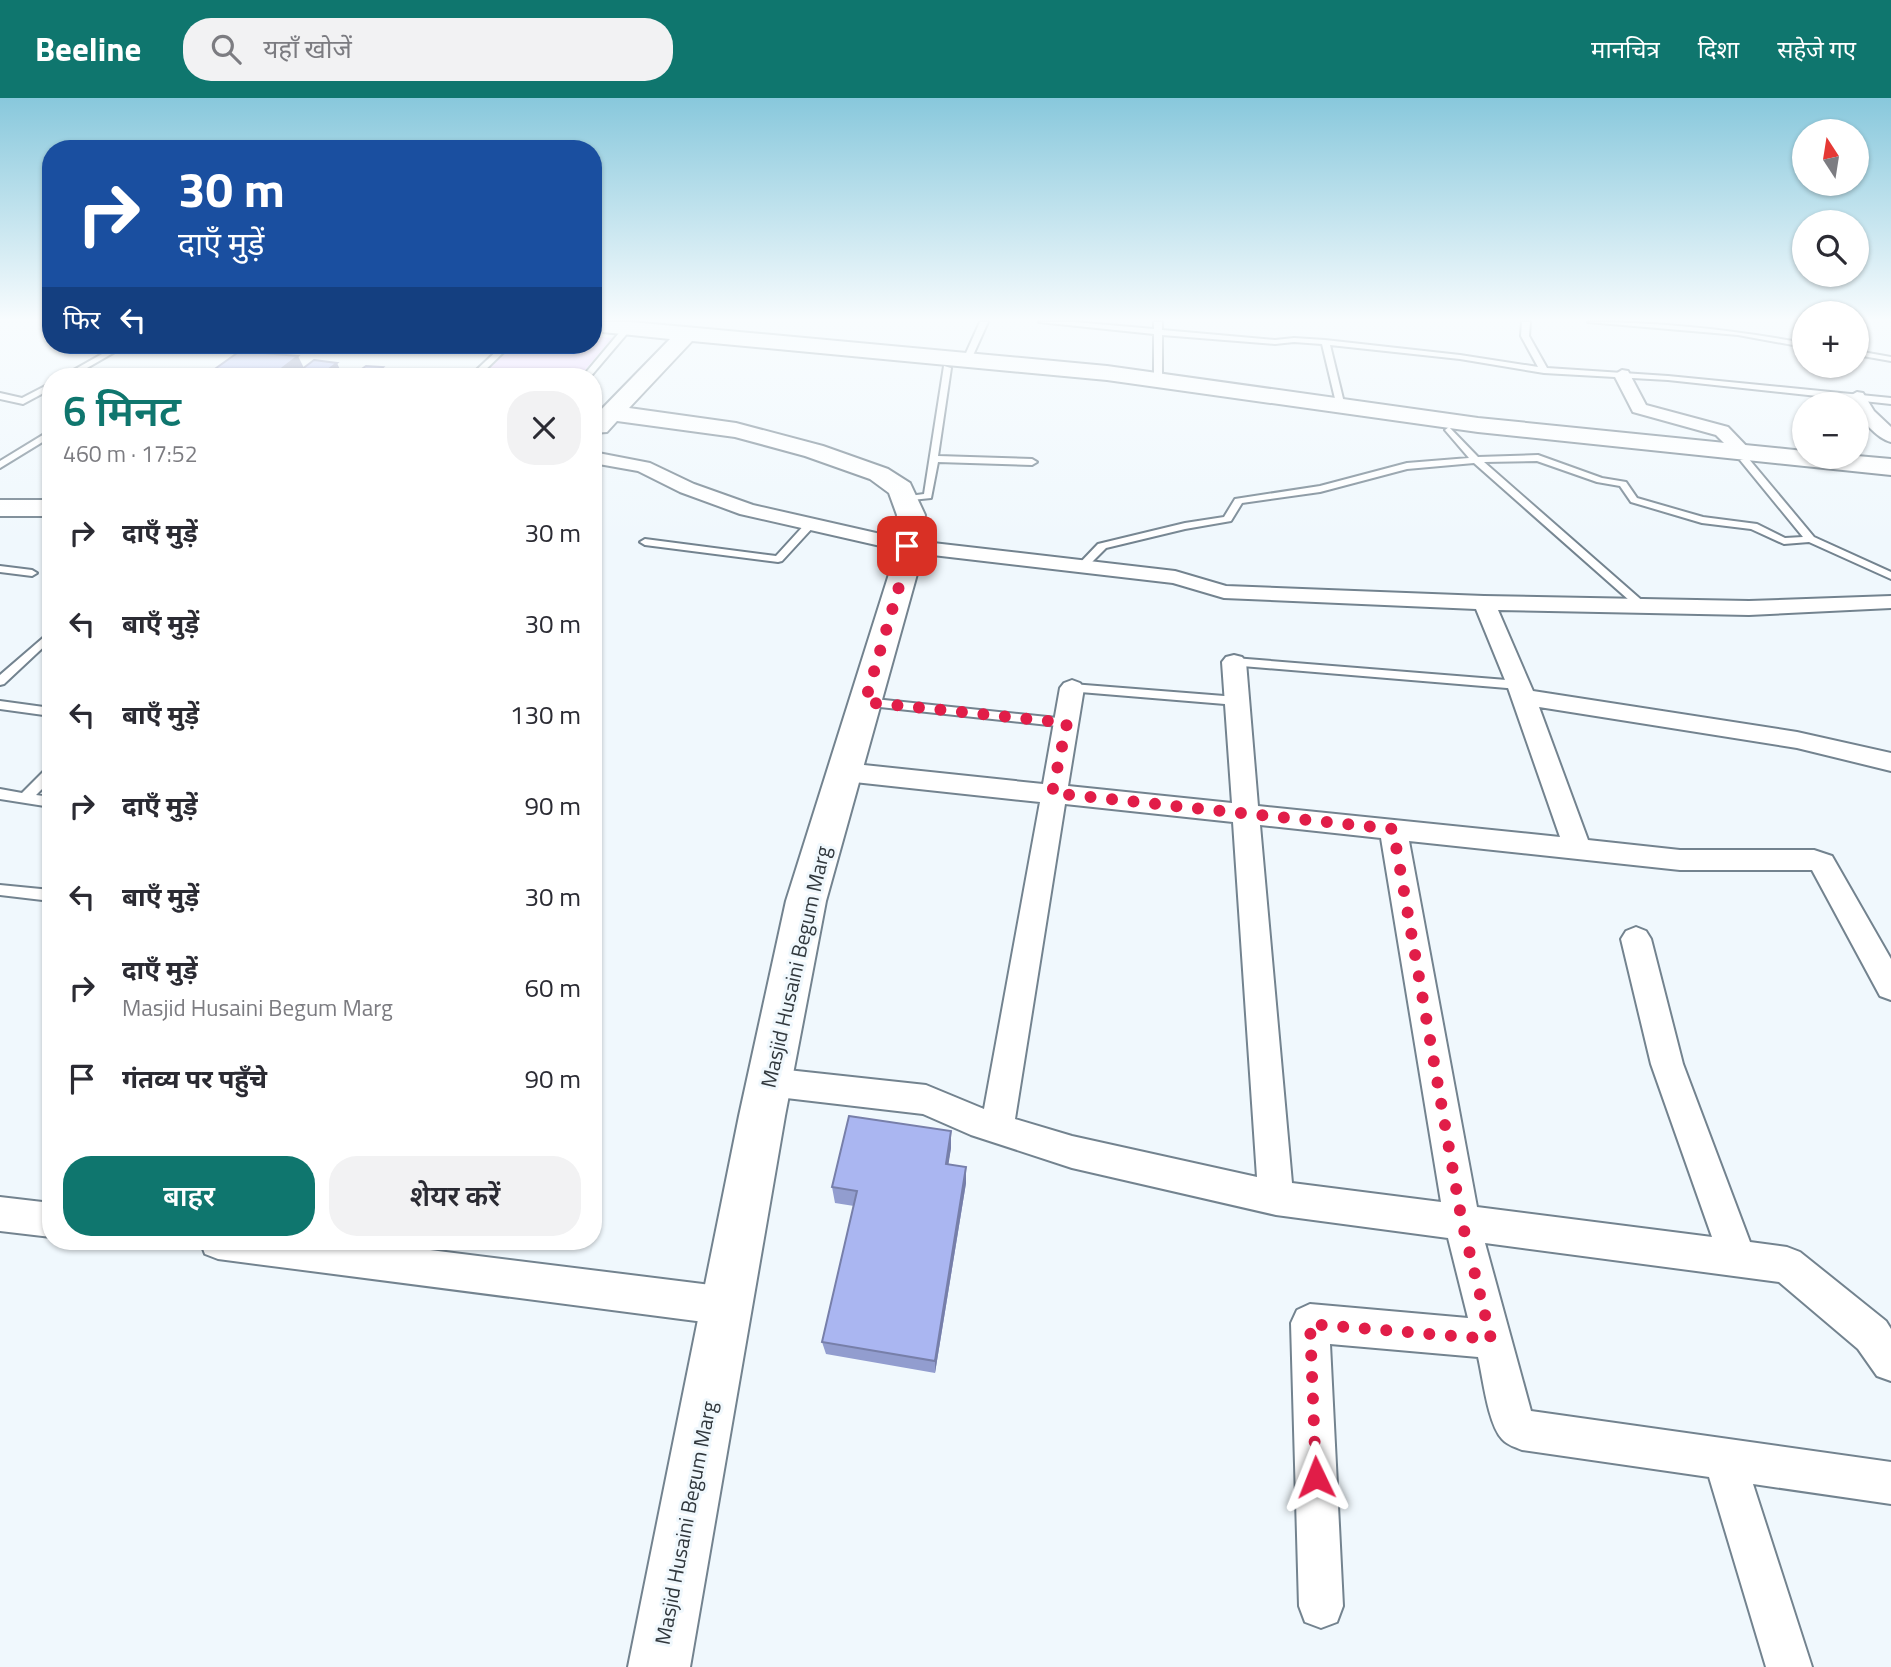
<!DOCTYPE html>
<html lang="hi">
<head>
<meta charset="utf-8">
<style>
  :root { --surface:#fff; --page:#f2f2f3; --text:#2b2b33; --muted:#7c7c81; --accent:#0f766e }
  body { margin:0; font-family:"Titillium Web","Noto Sans Devanagari",sans-serif; background:var(--page); color:var(--text); height:100vh; display:flex; flex-direction:column; font-size:26px; white-space:nowrap }
  * { box-sizing:border-box; margin:0 }
  p { font-size:23px; color:var(--muted) }
  .icon { flex:none; width:38px; height:38px; fill:none; stroke:currentColor; stroke-width:2; stroke-linecap:round; stroke-linejoin:round }
  .map { position:relative; flex:1; overflow:hidden }
  .sheet { position:absolute; left:42px; top:270px; width:560px; height:882px; display:flex; flex-direction:column; background:var(--surface); border-radius:28px; box-shadow:0 2px 5px #0004 }
  .sheet>* { flex:none }
  .guide { position:absolute; left:42px; top:42px; width:560px; height:214px; border-radius:28px; box-shadow:0 2px 5px #0004; background:#1a4fa0; color:#fff; overflow:hidden }
  .needle { width:46px; rotate:348deg }
  .controls { position:absolute; left:1792px; top:21px; display:grid; gap:14px }
  .controls a { display:grid; place-items:center; width:77px; height:77px; border-radius:50%; background:var(--surface); box-shadow:0 2px 5px #0004; font-size:35px }
  .pin { position:absolute; display:grid; place-items:center; width:60px; height:60px; color:#fff; margin:-30px; border-radius:14px; box-shadow:0 4px 10px #0006 }
  .me { position:absolute; width:77px; margin:-38px; rotate:358deg; stroke-linejoin:round; filter:drop-shadow(0 0 5px #0008) }
  .turn { display:flex; align-items:center; gap:24px; height:147px; padding:0 21px; font-size:32px }
  .turn .icon { width:91px; height:91px; stroke-width:2.5 }
  .turn b { display:block; font-size:49px; line-height:60px }
  .then { display:flex; align-items:center; height:66px; padding:0 21px; background:#0003; gap:14px; font-size:26px }
  .round { display:grid; place-items:center; flex:none; width:74px; height:74px; border-radius:28px; background:var(--page) }
  .overview { display:flex; align-items:center; justify-content:space-between; height:119px; padding:0 21px }
  h1 { font-size:42px; font-weight:600; line-height:52px; color:var(--accent) }
  .primary-button { display:flex; gap:14px; margin-top:auto; padding:14px 21px }
  .primary-button a { flex:1; height:80px; border-radius:28px; background:var(--accent); color:#fff; font-size:28px; font-weight:600; line-height:80px; text-align:center }
  .primary-button a+a { background:var(--page); color:var(--text) }
  ul { padding:0; list-style:none }
  li { display:flex; align-items:center; gap:21px; height:91px; padding:0 21px }
  li div { flex:1 }
  li b { display:block; font-size:26px }
  li em { font-style:normal }
  header { display:flex; align-items:center; gap:42px; box-sizing:border-box; height:98px; padding:0 35px; background:var(--accent); color:#fff }
  header strong { font-size:33px }
  nav { display:flex; gap:38px; margin-inline-start:auto; font-size:24px }
  .search { width:490px; height:63px; background:var(--page); display:flex; align-items:center; gap:18px; box-sizing:border-box; padding:0 24px; border-radius:28px; color:var(--muted); font-size:26px }
  .map>svg:first-child { display:block }
  .green { fill:#e7c9fe }
  .lines { fill:none; stroke-linecap:round; stroke-linejoin:round }
  .lane-casing { stroke:#73838f; stroke-width:4 }
  .street-casing { stroke:#73838f; stroke-width:4 }
  .secondary-casing { stroke:#73838f; stroke-width:4 }
  .lane { fill:#fff; fill-rule:evenodd }
  .street { fill:#fff; fill-rule:evenodd }
  .secondary { fill:#fff; fill-rule:evenodd }
  .wall { fill:#929dcf }
  .shaded-wall { fill:#777fa9 }
  .building { fill:#aab6f1; stroke:#777fa9; stroke-width:2 }
  .route { stroke:#e11d48; stroke-width:12; stroke-dasharray:0 21.6 }
  .labels { text-anchor:middle; stroke-width:6; stroke-linejoin:round; paint-order:stroke }
  .street-label { font-size:21px; fill:#31383d; stroke:#f0f8fd }
</style>
</head>
<body>
<header>
<strong>Beeline</strong>
<div class="search"><svg class="icon" aria-label="search" viewBox="0 0 24 24"><circle cx="10" cy="10" r="6"/><path d="M15 15l6 6"/></svg>यहाँ खोजें</div>
<nav><a>मानचित्र</a><a>दिशा</a><a>सहेजे गए</a></nav>
</header>
<div class="map">
<svg width="1891" height="1569" viewBox="0 0 1891 1569">
  <rect width="100%" height="100%" fill="#f0f8fd"/>
  <path class="green" d="M593,238L612,240L580,278H482L513,247H593Z"/>
  <g class="lines">
    <g class="lane-casing">
      <path id="lane" d="M980,224H988L970,264L963,266L962,264Z
        M1039,224H1074L1154,231V224H1162V232L1275,242L1294,240L1325,242L1460,257L1538,269L1521,238L1522,224H1530L1529,238L1547,270L1668,278L1891,300V306L1668,282L1544,275L1460,261L1330,247L1345,309L1341,312L1337,309L1322,246L1294,244L1275,246L1162,237V281L1158,283L1154,281V236Z
        M1588,224C1661,224 1733,232 1804,245V249L1738,237Z
        M624,229L631,231L591,278H583Z
        M118,247H127L73,278H63Z
        M269,247H278L236,278H227Z
        M503,247H511L479,278H470Z
        M1857,253L1891,259V263L1857,257Z
        M944,268L951,270L938,358L1032,361L1037,364L1032,367L938,364L931,400L902,403V399L924,396Z
        M321,272L358,276L362,278L324,276H321Z
        M51,285V291L23,306L0,301V295L22,300Z
        M1449,329L1478,359L1538,357L1602,380L1626,384L1637,400L1703,419L1757,426L1785,440L1803,439L1740,362L1748,360L1814,439L1891,474V481L1809,444L1784,446L1751,431L1702,425L1631,404L1620,388L1597,384L1537,363L1484,364L1646,506V510H1638L1474,365L1407,371L1320,394L1242,405L1231,423L1185,431L1106,450L1086,470L1082,471L1077,468L1098,446L1185,425L1224,419L1235,401L1320,388L1407,365L1469,360L1445,332Z
        M46,335L49,336V340L0,370V363Z
        M807,424L816,426L782,463L778,464L645,447L640,444L645,441L776,458Z
        M0,468L32,472L37,475L32,478L0,474Z
        M51,533V542L4,586L0,587V577Z
        M1234,560L1519,583L1525,587L1519,591L1230,567V561Z
        M1072,586L1237,599L1243,603L1237,607L1068,593V587Z
        M865,600L1067,621L1073,625L1067,629L861,607L859,604L861,601Z
        M0,603L51,610V618L0,611Z
        M51,670V682L36,697L51,699V709L0,701V691L22,695L46,671Z
        M0,787L51,792V803L0,797Z"/>
    </g>
    <g class="street-casing">
      <path id="street" d="M1622,272L1628,273L1646,307L1728,329L1753,355L1744,360L1738,359L1716,337L1633,314L1614,277Z
        M1857,294L1863,295L1874,313L1891,329V344C1878,341 1857,320 1857,306H1853L1848,299Z
        M593,354L650,365L694,386L753,407L907,442L1175,473L1226,488L1484,498L1749,503L1891,498V510L1749,517L1498,512L1533,593L1797,634L1891,655V673L1797,650L1539,609L1588,742L1680,752H1814L1832,758L1891,861V902L1880,898L1812,772H1680L1409,743L1477,1109L1712,1139L1651,966L1621,841L1626,833L1636,829L1646,833L1651,841L1683,966L1750,1144L1787,1149L1800,1154L1886,1223L1891,1231V1283L1877,1278L1858,1251L1779,1184L1485,1145L1531,1313L1891,1364V1406L1753,1386L1812,1569H1766L1709,1379L1522,1352C1515,1349 1507,1347 1502,1341C1488,1326 1483,1280 1478,1259L1330,1246L1343,1508L1337,1524L1321,1530L1305,1524L1299,1508L1291,1225L1297,1212L1310,1206L1468,1220L1448,1140L1276,1117L1072,1070L971,1037L923,1016L769,998L758,994L753,984L758,974L769,970L926,987L984,1011L1040,704L845,683L836,680L832,674L836,668L845,665L1043,686L1060,590L1064,585L1072,582L1080,585L1084,590L1068,688L1232,705L1222,564L1226,559L1234,557L1242,559L1246,564L1258,708L1560,739L1507,587L1476,511L1224,500L1173,485L907,454L740,416L680,394L638,373L593,365ZM1065,706L1233,724L1257,1079L1072,1038L1015,1021ZM1260,727L1381,740L1441,1104L1292,1085Z
        M0,1099L51,1105V1139L0,1133Z
        M200,1143H358L727,1189L740,1195L746,1208L740,1221L727,1227L218,1161L205,1156Z"/>
    </g>
    <g class="secondary-casing">
      <path id="secondary" d="M593,224H631L1107,268L1478,320L1804,353V359L1857,358L1891,361V377L1478,334L1107,282L692,243L629,310L736,325L823,348L888,371L910,385L925,417L917,476L826,803L785,1018L690,1569H628L739,1018L786,803L889,476L897,417L889,395L870,381L805,358L735,339L617,323L607,334L593,335V320L670,241L593,233Z
        M0,402H51V418H0Z"/>
    </g>
    <use href="#lane" class="lane"/>
    <use href="#street" class="street"/>
    <use href="#secondary" class="secondary"/>
  </g>
  <path class="wall" d="M951,1050L948,1066L966,1085L935,1275L826,1256L822,1244L854,1108L835,1105L832,1089Z"/>
  <path class="shaded-wall" d="M298,258L307,276L304,278H272Z
    M337,265L343,278H319Z
    M383,269L387,278H372Z
    M951,1033V1050L946,1082V1066Z
    M966,1069V1085L935,1275V1263Z"/>
  <path class="building" d="M240,253L298,258L272,278H205Z
    M314,262L337,265L319,278H293Z
    M366,268L383,269L372,278H352Z
    M849,1018L951,1033L946,1066L966,1069L935,1263L822,1244L857,1093L832,1089Z"/>
  <linearGradient id="sky" x2="0" y2="1"><stop stop-color="#88c8dc"/><stop offset="0.5" stop-color="#f8fcfe"/><stop offset="1" stop-color="#f8fcfe" stop-opacity="0"/></linearGradient>
  <rect width="1891" height="444" fill="url(#sky)"/>
  <g class="lines">
    <path class="route" d="M907,448L903,475L865,604L1067,625L1052,695L1393,731L1462,1124L1491,1241L1310,1226L1316,1379"/>
  </g>
  <g class="labels">
    <g class="street-label">
      <text transform="translate(796 869) rotate(-77)" y="7">Masjid Husaini Begum Marg</text>
      <text transform="translate(686 1425) rotate(-79)" y="7">Masjid Husaini Begum Marg</text>
    </g>
  </g>
</svg>
<div class="controls">
<a><svg class="needle" viewBox="-14 -14 28 28"><path d="M0-13l5 13h-10z" fill="#e53935"/><path d="M0 13l5-13h-10z" fill="#7c7c81"/></svg></a>
<a><svg class="icon" aria-label="search" viewBox="0 0 24 24"><circle cx="10" cy="10" r="6"/><path d="M15 15l6 6"/></svg></a>
<a>+</a>
<a>−</a>
</div>
<div class="pin" style="left:907px;top:448px;background:#d93025"><svg class="icon" aria-label="arrive" viewBox="0 0 24 24"><path d="M6 21V4h12l-3 4 3 4H6"/></svg></div>
<svg class="me" style="left:1316px;top:1379px" viewBox="-20 -20 40 40"><path d="M0-17L14 15 0 8-14 15z" fill="#e11d48" stroke="#fff" stroke-width="4"/></svg>
<div class="guide">
<div class="turn"><svg class="icon" aria-label="right" viewBox="0 0 24 24"><path d="M7 20v-9h11M14 6l5 5-5 5"/></svg><div><b>30 m</b>दाएँ मुड़ें</div></div>
<div class="then">फिर<svg class="icon" aria-label="left" viewBox="0 0 24 24"><path d="M17 20v-9H6M10 6l-5 5 5 5"/></svg></div>
</div>
<section class="sheet">
<div class="overview"><div><h1>6 मिनट</h1><p>460 m · 17:52</p></div><a class="round"><svg class="icon" aria-label="close" viewBox="0 0 24 24"><path d="M6 6l12 12M18 6L6 18"/></svg></a></div>
<ul>
<li><svg class="icon" aria-label="right" viewBox="0 0 24 24"><path d="M7 20v-9h11M14 6l5 5-5 5"/></svg><div><b>दाएँ मुड़ें</b></div><em>30 m</em></li>
<li><svg class="icon" aria-label="left" viewBox="0 0 24 24"><path d="M17 20v-9H6M10 6l-5 5 5 5"/></svg><div><b>बाएँ मुड़ें</b></div><em>30 m</em></li>
<li><svg class="icon" aria-label="left" viewBox="0 0 24 24"><path d="M17 20v-9H6M10 6l-5 5 5 5"/></svg><div><b>बाएँ मुड़ें</b></div><em>130 m</em></li>
<li><svg class="icon" aria-label="right" viewBox="0 0 24 24"><path d="M7 20v-9h11M14 6l5 5-5 5"/></svg><div><b>दाएँ मुड़ें</b></div><em>90 m</em></li>
<li><svg class="icon" aria-label="left" viewBox="0 0 24 24"><path d="M17 20v-9H6M10 6l-5 5 5 5"/></svg><div><b>बाएँ मुड़ें</b></div><em>30 m</em></li>
<li><svg class="icon" aria-label="right" viewBox="0 0 24 24"><path d="M7 20v-9h11M14 6l5 5-5 5"/></svg><div><b>दाएँ मुड़ें</b><p>Masjid Husaini Begum Marg</p></div><em>60 m</em></li>
<li><svg class="icon" aria-label="arrive" viewBox="0 0 24 24"><path d="M6 21V4h12l-3 4 3 4H6"/></svg><div><b>गंतव्य पर पहुँचे</b></div><em>90 m</em></li>
</ul>
<div class="primary-button"><a>बाहर</a><a>शेयर करें</a></div>
</section>
</div>
</body>
</html>
